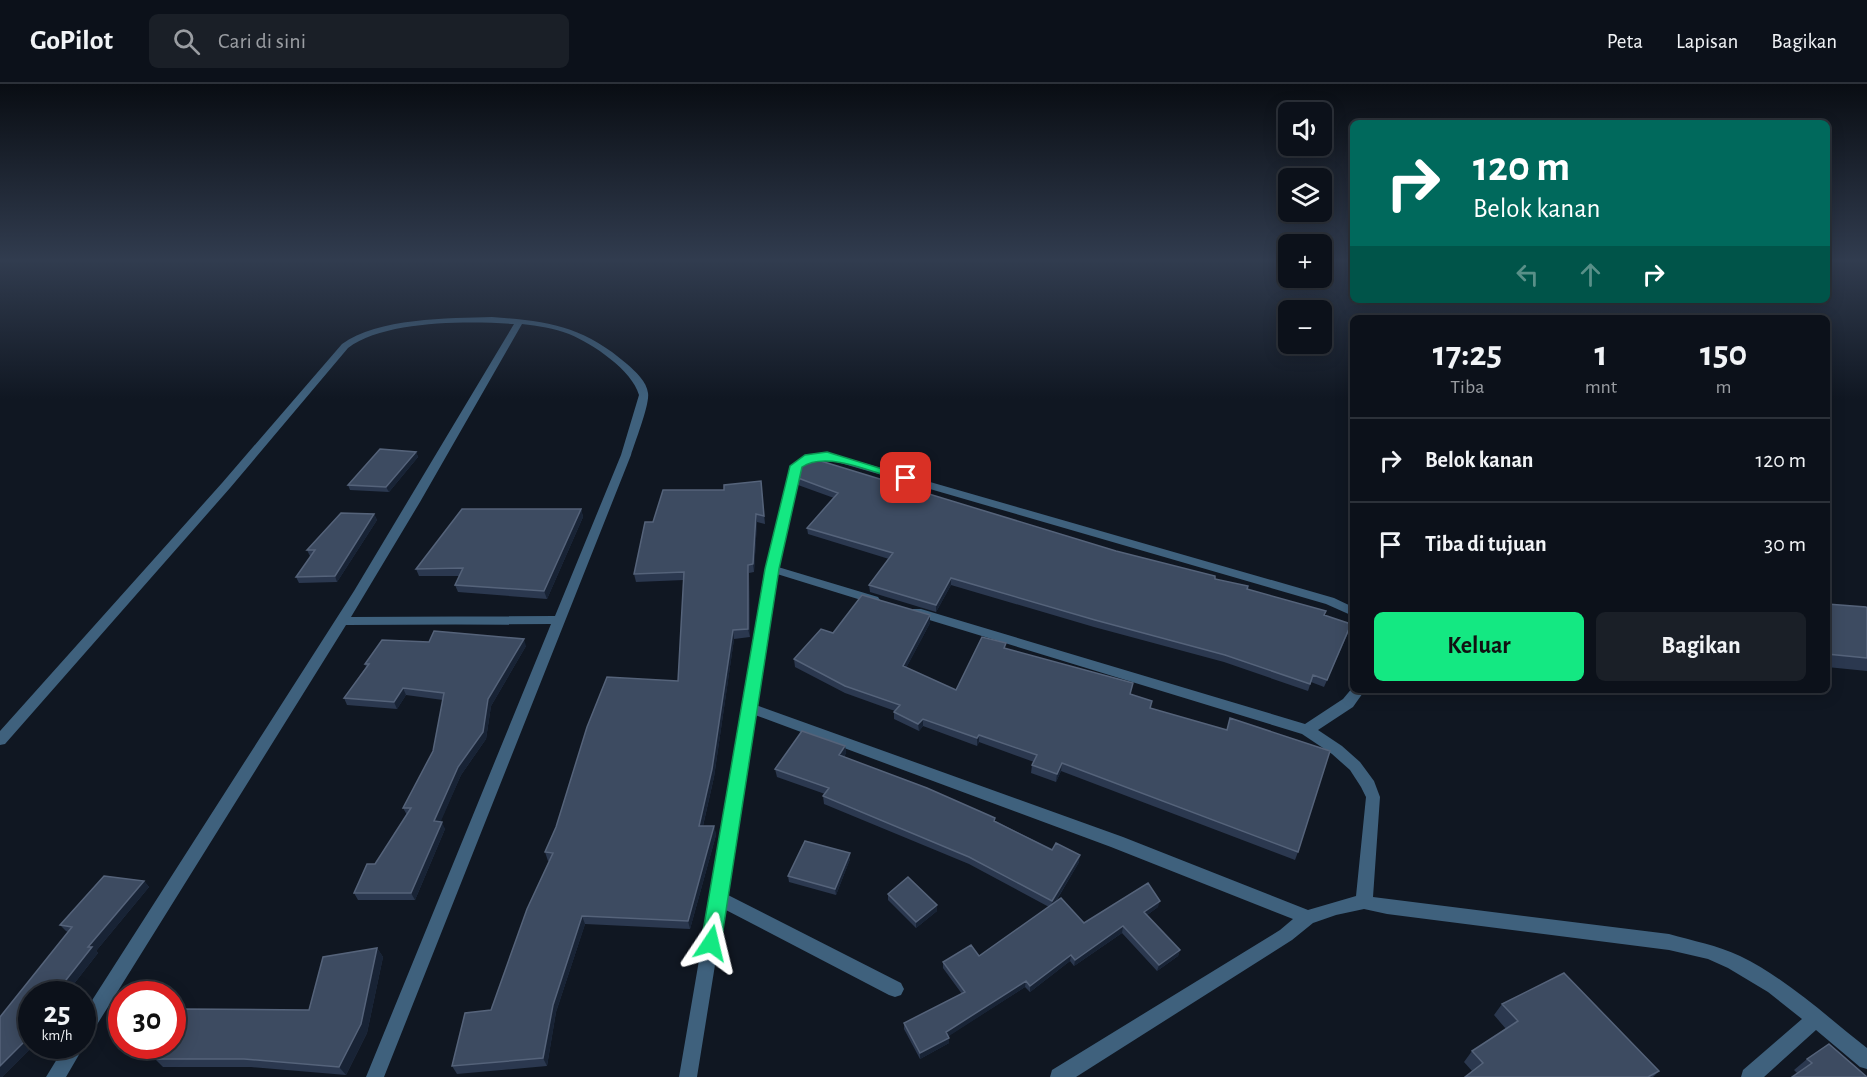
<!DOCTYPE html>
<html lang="id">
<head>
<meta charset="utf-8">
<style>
  :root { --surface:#0c111a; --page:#1a1f27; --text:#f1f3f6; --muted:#9a9da2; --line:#2c3139; --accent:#14e882 }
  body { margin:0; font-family:"Alegreya Sans",sans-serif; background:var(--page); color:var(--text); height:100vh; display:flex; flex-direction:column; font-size:22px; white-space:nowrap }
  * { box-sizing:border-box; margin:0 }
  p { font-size:20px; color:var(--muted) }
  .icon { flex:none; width:33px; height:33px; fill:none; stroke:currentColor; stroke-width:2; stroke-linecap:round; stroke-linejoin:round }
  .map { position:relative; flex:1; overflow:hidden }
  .drawer { position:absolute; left:1350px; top:231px; width:480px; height:378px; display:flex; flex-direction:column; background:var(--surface); border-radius:9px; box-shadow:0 3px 15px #0003,0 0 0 2px var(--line) }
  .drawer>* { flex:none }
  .top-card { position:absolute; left:1350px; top:36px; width:480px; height:183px; border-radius:9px; box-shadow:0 3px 15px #0003,0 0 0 2px var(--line); background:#00695c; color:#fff; overflow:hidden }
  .buttons { position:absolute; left:1278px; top:18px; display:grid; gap:12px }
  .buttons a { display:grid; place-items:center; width:54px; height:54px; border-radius:9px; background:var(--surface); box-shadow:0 3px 15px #0003,0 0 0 2px var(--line); font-size:30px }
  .speed { position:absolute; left:18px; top:897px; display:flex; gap:12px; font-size:30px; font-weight:700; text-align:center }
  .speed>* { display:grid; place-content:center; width:78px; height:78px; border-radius:50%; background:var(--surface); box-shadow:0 3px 15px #0003,0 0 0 2px var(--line); line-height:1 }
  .speed small { font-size:15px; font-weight:400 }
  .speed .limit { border:9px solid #d22; background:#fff; color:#111 }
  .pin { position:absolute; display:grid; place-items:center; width:51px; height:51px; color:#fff; margin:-26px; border-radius:12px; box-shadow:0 3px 9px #0006 }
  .me { position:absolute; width:66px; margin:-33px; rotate:10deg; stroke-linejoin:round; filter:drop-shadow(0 0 4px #0008) }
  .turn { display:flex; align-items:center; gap:21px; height:126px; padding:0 24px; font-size:27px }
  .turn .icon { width:78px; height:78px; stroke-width:2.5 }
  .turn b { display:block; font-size:42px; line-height:51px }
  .lanes { display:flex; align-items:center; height:57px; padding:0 24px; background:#0003; justify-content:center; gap:30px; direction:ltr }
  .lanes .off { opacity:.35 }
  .eta { display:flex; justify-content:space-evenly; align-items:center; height:102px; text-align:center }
  .eta b { font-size:36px; font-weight:700; line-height:42px }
  .button { display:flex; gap:12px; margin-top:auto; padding:12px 24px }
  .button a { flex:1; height:69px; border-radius:9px; background:var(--accent); color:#111; font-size:24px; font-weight:700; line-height:69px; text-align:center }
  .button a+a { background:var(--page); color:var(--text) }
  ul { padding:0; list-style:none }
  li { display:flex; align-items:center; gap:18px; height:84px; padding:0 24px; border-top:2px solid var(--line) }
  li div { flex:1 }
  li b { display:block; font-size:22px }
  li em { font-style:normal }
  header { display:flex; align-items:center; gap:36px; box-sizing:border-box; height:84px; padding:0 30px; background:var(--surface); border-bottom:2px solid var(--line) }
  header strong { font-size:28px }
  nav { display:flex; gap:33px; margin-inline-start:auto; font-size:21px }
  .search { width:420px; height:54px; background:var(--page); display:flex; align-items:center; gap:15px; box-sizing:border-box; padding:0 21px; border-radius:9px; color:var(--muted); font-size:22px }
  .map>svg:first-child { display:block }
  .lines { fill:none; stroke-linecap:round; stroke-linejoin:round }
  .minor { fill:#3f617d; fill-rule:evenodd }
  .wall { fill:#2b384f }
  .shaded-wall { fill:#182335 }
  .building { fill:#3d4b61; stroke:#55637a; stroke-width:1.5 }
  .route { fill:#14e882; stroke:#0d9754; stroke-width:1.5 }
</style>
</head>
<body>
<header>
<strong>GoPilot</strong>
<div class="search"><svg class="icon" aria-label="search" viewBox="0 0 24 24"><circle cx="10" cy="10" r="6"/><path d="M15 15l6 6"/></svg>Cari di sini</div>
<nav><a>Peta</a><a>Lapisan</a><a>Bagikan</a></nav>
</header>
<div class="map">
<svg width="1867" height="993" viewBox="0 0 1867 993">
  <rect width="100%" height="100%" fill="#101722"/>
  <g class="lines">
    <path class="minor" d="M492,233C548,237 583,242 627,280C635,287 647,298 648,309C650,320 635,358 631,371L384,993H366L551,540L346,541L88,955L82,958V932L354,507L514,240C469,237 385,236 348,264L230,404L5,660L0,661V647L222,399L342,260C377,234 449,234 492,233ZM522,240C538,242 554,244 569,250C593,260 632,286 639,311L621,371L555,532L351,533L420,418Z
      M818,369L843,373L1334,514L1353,523V532L1326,520L837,378C820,374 806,375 798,392L778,483L878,513L880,516L874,520L777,490L756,621L1123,753L1308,826L1356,812L1366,713L1361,703L1350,686L1332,670L1302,650L913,531L911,528L913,525H921L1305,640L1343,615L1353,603V606H1365L1353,623L1318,646L1342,662L1360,678L1374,697L1380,713L1373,813L1669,850C1693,857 1717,861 1740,872C1787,895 1826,932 1867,964V985L1860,983L1816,946L1764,993H1741L1743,986L1802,935L1768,908L1728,884L1708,875L1669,866L1387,830L1364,825L1336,831L1313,839L1292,856L1076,993H1050L1052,986L1280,846L1293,835L1111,763L755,631L726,810L901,899L904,905L901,911L895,913L889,911L724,825L697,993H679L766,485L788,392L797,377L808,371Z
      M82,958L84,962L66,993H46L65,962H82Z"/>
  </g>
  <path class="wall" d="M416,368L418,373L389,408L350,406L348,401Z
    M798,394L1116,467L1215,495L1324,531L1349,547L1324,603L1311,598L1308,607L1224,578L1094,543L951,501L936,528L870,508L869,501L889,475L808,450L807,444L834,414L798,401Z
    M761,397L765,440L757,438L754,488L749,489L750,553L734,555L714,693L703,742H714L716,751L690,845L585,840L556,928L547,982L457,990L452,982L491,926L550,777H548L545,768L678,597L684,496L636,498L634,490L653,438L724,406Z
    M581,425L583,433L547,515L458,508L455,501L459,492H419L416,485Z
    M374,430L377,436L337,498L299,499L296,493L311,472H310L307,466Z
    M1827,520L1867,524V587L1827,583Z
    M930,531V539L906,584L956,606L1006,564L1131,611L1151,624L1298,768L1295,776L1061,687L1056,698L1031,689L1032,681L1034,678L979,658L977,662L923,642L919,647L894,635V628L895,627L845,609L795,583L794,575L833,549Z
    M429,558L526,562L491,622L486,655L461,691L440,738L445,745L415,816H358L354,809L375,780L407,731L403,724L433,667L443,616L406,611L397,625L347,621L344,614L366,583L365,580Z
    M845,662L846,669L844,673L995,734V737L1079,778L1055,819L1084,839L1158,823L1147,831L1180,866L1178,872L1157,887L1122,849L1074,882L1070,877L1030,908L1025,903L948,952L949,959L920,975L904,945V939L962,910L943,884V878L979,872L1049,823L969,780L824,720L823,712L825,710L777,693L775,685Z
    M850,769V775L836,811L789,798L788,792Z
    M104,792L144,797L149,803L96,867L98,869L66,910H32V962H33L2,993H0V933L68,848L66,847L60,841Z
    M888,810L937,827L916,844L888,816Z
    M377,864L383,873L367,949L346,991L251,983H163L155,975L309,926Z
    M1502,920L1659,987L1653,993H1465L1472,987L1464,978L1472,967L1506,945L1494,931Z
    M1807,975L1867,993L1797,989L1794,986Z"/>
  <path class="shaded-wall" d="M416,368L418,373L389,408L386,403Z
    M581,425L583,433L547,515L544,507Z
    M374,430L377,436L337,498L335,492Z
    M756,430L757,438L754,488L753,480Z
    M748,481L749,489L750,553L748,545Z
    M951,494V501L936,528V521Z
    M930,531V539L903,590V582Z
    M733,546L734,555L714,693L701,750L699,742Z
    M524,555L526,562L491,622L486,655L461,691L438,744L434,737L488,615Z
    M403,604L406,611L397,625L394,618Z
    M923,635V642L919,647L918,640Z
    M979,651V658L977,662V654Z
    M845,662L846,669L840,679L839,671Z
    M1062,679L1061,687L1056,698L1057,690Z
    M442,738L445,745L415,816L411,809Z
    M714,742L716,751L690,845L688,837Z
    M850,769V775L836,811L835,805Z
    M1080,771L1079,778L1051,825L1052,817Z
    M144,797L149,803L96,867L98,869L66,910H55L88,863Z
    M1160,817L1158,823L1143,834L1144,828Z
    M937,821V827L916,844V838Z
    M582,832L585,840L556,928L547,982L543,974L553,921Z
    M1123,842L1122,849L1074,882L1075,876Z
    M377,864L383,873L367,949L346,991L339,983Z
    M1180,866L1178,872L1157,887L1159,881Z
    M1071,871L1070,877L1030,908V902Z
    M1026,897L1025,903L946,954V948Z
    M32,950V962H33L2,993H0V982Z
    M949,954V959L920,975V969Z"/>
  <path class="building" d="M380,365L416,368L386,403L348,401Z
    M811,374L1116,467L1215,492V495L1248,502L1247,505L1326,527L1324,531L1351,540L1327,596L1313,591L1310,600L1225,571L1095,536L951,494L936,521L869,501L893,469L807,444L838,409L798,394L802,382Z
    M761,397L764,432L756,430L753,480L748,481V545L733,546L712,685L699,742H714L688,837L582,832L553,921L543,974L452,982L465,929L491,926L527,825L553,769L545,768L556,743L587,643L607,593L678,597L684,488L634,490L645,438H653L663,406H724V401Z
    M462,425H581L544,507L455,501L463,484L416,485Z
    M341,429L374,430L335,492L296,493L315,466H307Z
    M862,511L930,531L903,582L956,606L982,553L1006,559L1004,564L1133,599L1130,610L1152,617L1150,624L1227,646L1230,634L1330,667L1298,768L1062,679L1057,690L1032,681L1037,671L979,651L977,654L923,635L918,640L894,628L900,621L845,602L794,575L821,545L833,549Z
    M1827,520L1866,523L1867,524V574L1827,570Z
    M434,547L524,555L488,615L483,648L458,683L434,737L442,738L411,809H354L367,780H375L411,724H403L433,667L444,609L403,604L394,618L344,614L369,580H365L382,556L429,558Z
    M802,647L845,662L839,671L927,704L995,734L994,737L1052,766L1056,759L1080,771L1052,817L969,773L823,712L829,704L775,685Z
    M805,757L850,769L835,805L788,792Z
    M104,792L144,797L88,863H92L55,910H32V950L0,982V933L72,843L60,841Z
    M908,793L937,821L916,838L888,810Z
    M1148,799L1160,817L1144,828L1180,866L1159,881L1123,842L1075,876L1071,871L1030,902L1026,897L946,948L949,954L920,969L904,939L965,908L943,878L971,861L979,872L1061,814L1084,839Z
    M377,864L361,940L339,983L244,975H155L163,962H172V945L185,925L309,926L323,873Z
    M1564,889L1659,987L1648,993H1465L1483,979L1472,967L1518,937L1502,920Z
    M1829,960L1867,993H1792L1812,979L1807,975Z"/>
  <linearGradient id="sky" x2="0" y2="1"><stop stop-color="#090d13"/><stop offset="0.56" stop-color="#313c4f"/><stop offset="1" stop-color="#313c4f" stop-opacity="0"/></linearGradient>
  <rect width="1867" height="315" fill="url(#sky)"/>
  <path class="route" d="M827,368L912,394L906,398C877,390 827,366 802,383L779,485L721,859L718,865L711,868L704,865L701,859L765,485L790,382L805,371Z"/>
</svg>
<div class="buttons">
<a><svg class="icon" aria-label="sound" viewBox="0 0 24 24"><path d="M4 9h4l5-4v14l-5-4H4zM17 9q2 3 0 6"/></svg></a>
<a><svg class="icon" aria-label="layers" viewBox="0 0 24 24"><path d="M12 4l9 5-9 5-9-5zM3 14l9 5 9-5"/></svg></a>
<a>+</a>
<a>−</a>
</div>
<div class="speed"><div>25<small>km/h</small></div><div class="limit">30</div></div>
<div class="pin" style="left:906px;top:394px;background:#d93025"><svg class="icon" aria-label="arrive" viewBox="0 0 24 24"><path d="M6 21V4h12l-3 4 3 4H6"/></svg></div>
<svg class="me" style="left:711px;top:859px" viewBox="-20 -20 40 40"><path d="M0-17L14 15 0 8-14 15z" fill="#14e882" stroke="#fff" stroke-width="4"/></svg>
<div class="top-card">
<div class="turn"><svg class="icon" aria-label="right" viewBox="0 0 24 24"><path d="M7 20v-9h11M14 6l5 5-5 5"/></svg><div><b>120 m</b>Belok kanan</div></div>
<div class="lanes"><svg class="icon off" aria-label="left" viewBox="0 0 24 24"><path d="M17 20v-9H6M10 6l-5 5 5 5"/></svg><svg class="icon off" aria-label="ahead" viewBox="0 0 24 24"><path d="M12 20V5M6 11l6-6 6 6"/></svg><svg class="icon" aria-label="right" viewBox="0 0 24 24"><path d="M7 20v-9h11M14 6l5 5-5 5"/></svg></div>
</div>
<section class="drawer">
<div class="eta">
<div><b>17:25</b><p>Tiba</p></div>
<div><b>1</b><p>mnt</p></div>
<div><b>150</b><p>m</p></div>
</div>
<ul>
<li><svg class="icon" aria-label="right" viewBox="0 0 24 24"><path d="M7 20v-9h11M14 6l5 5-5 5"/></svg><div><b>Belok kanan</b></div><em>120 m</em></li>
<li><svg class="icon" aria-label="arrive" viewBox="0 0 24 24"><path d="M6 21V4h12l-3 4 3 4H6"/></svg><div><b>Tiba di tujuan</b></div><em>30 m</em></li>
</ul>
<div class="button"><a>Keluar</a><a>Bagikan</a></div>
</section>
</div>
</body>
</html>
